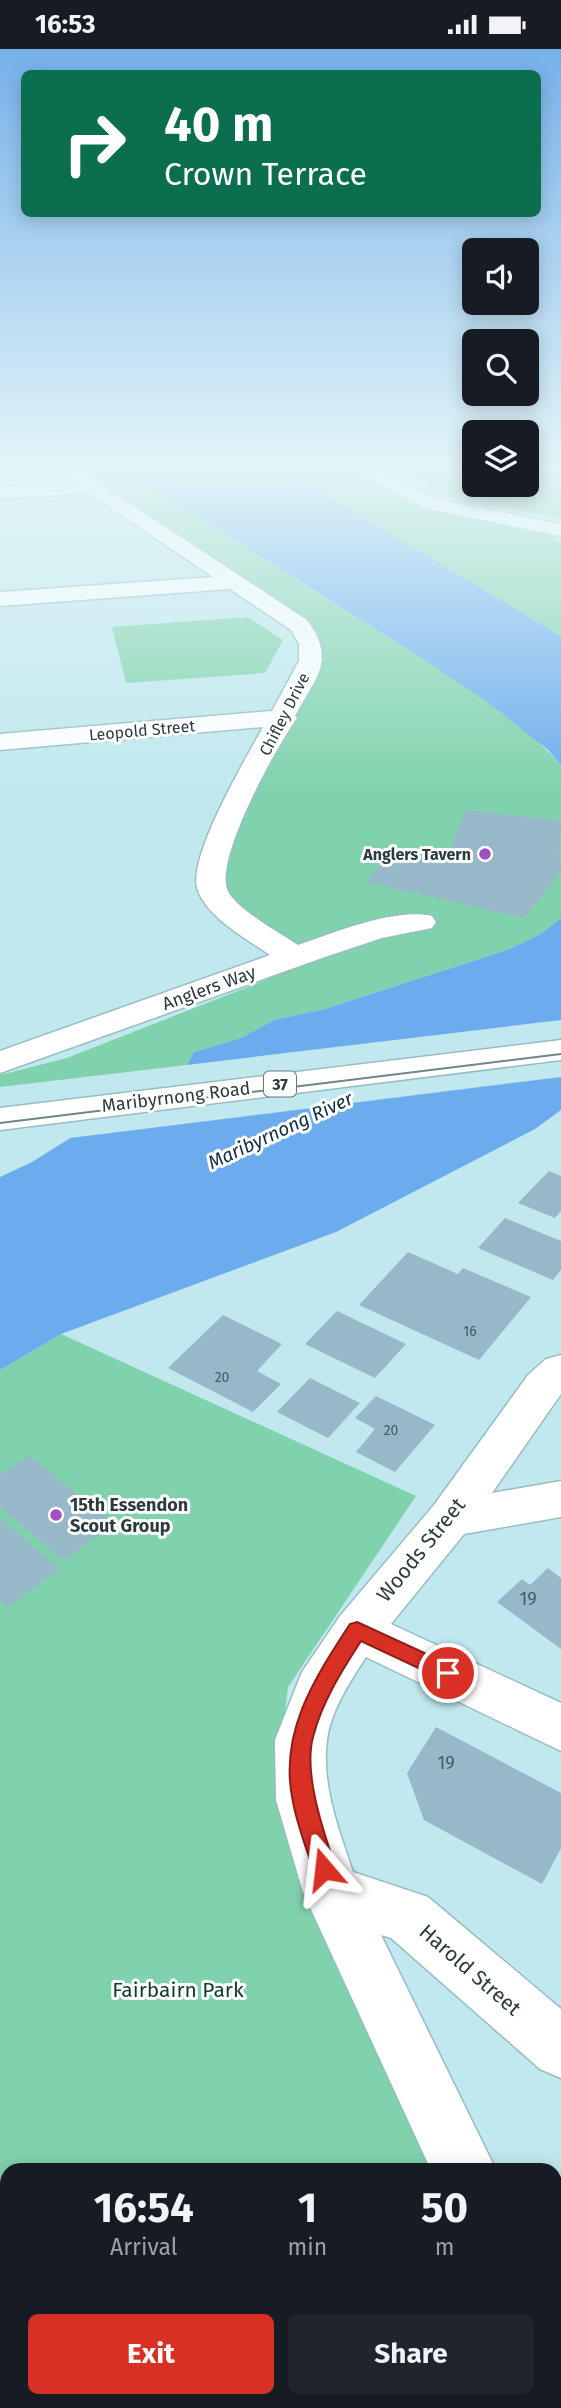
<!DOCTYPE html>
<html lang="en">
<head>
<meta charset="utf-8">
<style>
  :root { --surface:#171b24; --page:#20242c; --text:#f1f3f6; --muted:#9ea1a6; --accent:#d93025 }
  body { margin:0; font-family:"Fira Sans",sans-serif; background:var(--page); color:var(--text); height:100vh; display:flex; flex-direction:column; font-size:26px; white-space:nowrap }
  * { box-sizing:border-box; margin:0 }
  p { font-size:23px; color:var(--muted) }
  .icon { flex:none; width:38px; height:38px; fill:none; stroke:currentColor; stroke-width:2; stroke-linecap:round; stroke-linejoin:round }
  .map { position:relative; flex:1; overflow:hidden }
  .panel { position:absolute; left:0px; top:2114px; width:562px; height:245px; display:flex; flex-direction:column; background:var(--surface); border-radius:21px 21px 0 0; box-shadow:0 4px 18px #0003 }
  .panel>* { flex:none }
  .guide { position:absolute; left:21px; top:21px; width:520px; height:147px; border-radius:10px; box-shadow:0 4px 18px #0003; background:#0b6e4f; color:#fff; overflow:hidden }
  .fabs { position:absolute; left:462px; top:189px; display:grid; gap:14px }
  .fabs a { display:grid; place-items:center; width:77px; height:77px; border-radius:10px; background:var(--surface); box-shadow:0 4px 18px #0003; font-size:35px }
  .pin { position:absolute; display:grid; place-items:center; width:60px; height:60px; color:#fff; margin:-30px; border:4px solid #fff; border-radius:50%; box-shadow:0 2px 7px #0007 }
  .me { position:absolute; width:77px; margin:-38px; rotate:343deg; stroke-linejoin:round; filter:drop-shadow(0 0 5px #0008) }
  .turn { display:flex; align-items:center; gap:24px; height:147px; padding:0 28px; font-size:32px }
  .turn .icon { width:91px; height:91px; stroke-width:2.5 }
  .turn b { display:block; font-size:49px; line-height:60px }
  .eta { display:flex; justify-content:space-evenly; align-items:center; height:119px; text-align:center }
  .eta b { font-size:42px; font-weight:700; line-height:49px }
  .button { display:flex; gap:14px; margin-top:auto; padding:14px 28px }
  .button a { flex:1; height:80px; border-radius:10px; background:var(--accent); color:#fff; font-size:28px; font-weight:700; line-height:80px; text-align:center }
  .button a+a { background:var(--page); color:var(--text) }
  .status { display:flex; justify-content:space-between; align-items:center; height:49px; padding:0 35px; background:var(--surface); direction:ltr }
  .status svg { height:19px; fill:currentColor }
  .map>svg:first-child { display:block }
  .green { fill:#7fd2ac }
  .water { fill:#6cacee }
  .pier { fill:#c0e8ee }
  .building { fill:#97b8c8 }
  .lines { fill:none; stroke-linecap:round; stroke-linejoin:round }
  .street-casing { stroke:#96bdc2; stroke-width:3 }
  .primary-casing { stroke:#96bdc2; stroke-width:3 }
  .street { fill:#fff; fill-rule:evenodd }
  .primary { fill:#fff; fill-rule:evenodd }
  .tram { stroke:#6d878b; stroke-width:2 }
  .route { fill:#d93025; stroke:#8d1f18; stroke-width:2 }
  .poi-dot { fill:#a150c1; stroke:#fff; stroke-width:2.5 }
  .labels { text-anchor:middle; stroke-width:6; stroke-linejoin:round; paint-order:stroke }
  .number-label { font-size:14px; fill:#475b60 }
  .far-street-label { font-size:16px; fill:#2c3c3e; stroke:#fff }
  .far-poi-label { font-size:16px; font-weight:bold; fill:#2c3c3e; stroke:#fff; text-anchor:end }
  .shield { fill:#fff; stroke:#6b7678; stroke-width:2 }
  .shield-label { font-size:16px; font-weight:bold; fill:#2c3c3e }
  .street-label { font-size:18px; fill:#2c3c3e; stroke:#fff }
  .poi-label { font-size:18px; font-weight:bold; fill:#2c3c3e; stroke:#fff; text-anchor:start }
  .near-number-label { font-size:18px; fill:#475b60 }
  .water-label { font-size:19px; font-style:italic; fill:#102b45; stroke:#fff }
  .near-street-label { font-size:21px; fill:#2c3c3e; stroke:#fff }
  .near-park-label { font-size:21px; fill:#103d2b; stroke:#fff }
</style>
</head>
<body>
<div class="status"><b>16:53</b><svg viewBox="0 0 49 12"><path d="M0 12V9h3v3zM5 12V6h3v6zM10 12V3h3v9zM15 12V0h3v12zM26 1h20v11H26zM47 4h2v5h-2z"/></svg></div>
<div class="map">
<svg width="561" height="2359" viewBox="0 0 561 2359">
  <rect width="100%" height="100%" fill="#c0e8ee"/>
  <path class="green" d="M75,415H120L147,436C218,481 288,526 359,570C428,613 506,655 561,716V869L541,885L507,901L325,960L274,971L241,989L194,1003L187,1016L0,1038V1026L67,1009L314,912L231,850L221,833L223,807L245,768L321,599L317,583Z
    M274,415H339L437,463L558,487L553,491L561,493V587Z
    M364,415H474V436H527V415H561V469L476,455L444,445L398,418L376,422Z
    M248,568L283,591L265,624L126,634L112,578Z
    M61,1285L416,1447L288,1638L282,1689L458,2121H7V2352H555V2328L561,2341V2359H0V1321Z"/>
  <path class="water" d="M120,415H274L561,587V716L548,701L489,654L423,610L147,436Z
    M561,869V1061L535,1080L336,1183L61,1285L0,1321V1128L32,1113L187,1016L194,1003L241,989L274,971L325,960L507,901L541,885Z"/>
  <path class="pier" d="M561,971V1028L62,1090L178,1017Z"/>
  <path class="building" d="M465,761L561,772L559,801L561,822L524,869L367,833L389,804L445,816Z
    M549,1122L561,1127V1162L555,1169L518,1154Z
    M505,1169L561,1192V1221L553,1231L478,1199Z
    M408,1203L458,1225L463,1219L531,1248L479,1311L359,1256Z
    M337,1262L406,1295L375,1329L305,1295Z
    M223,1266L282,1295L257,1322L281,1335L253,1363L168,1319Z
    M310,1329L360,1354L328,1389L277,1363Z
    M376,1347L435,1376L395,1423L356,1403L375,1380L355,1369Z
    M29,1406L113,1474L64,1512L0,1458V1426Z
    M0,1469L60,1519L7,1559L0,1552Z
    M548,1519L561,1529V1600L497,1553L522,1530L530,1536Z
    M436,1678L561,1744V1799L542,1835L424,1771L407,1724Z"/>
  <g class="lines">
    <g class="street-casing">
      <path id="street" d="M56,415H76L99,434L307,571C337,612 316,627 295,667L297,669C277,697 216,806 227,840C233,858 281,885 298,896C332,884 397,858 432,867L436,873L432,879L382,889L325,908L0,1024V1002L270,906C247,890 209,870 198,842C185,811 247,708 263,678L0,701V685L272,662L299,612V595L291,581L230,540L0,557V543L213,528L88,444L0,450V438L75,433Z
        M342,415H366L437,450L561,475V487L424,459Z
        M561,1306V1345L492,1444L561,1432V1468L464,1485L391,1575L561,1654V1702L366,1608C350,1633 331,1661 327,1691C321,1736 339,1781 353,1823L428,1848L561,1960V2029L540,2020L391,1889L381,1886L496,2121H431L303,1843L276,1751L275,1691L302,1623L340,1567L434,1456L528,1326L546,1310Z
        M555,2278L561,2280V2359L544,2352H555Z"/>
    </g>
    <g class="primary-casing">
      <path id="primary" d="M561,991V1011L0,1081V1059Z"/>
    </g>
    <use href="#street" class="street"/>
    <use href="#primary" class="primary"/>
    <path class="tram" d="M0,1074L561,1005"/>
  </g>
  <linearGradient id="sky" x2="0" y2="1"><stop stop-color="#76b1ea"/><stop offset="0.56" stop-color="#e3f5f7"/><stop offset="1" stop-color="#e3f5f7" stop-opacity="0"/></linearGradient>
  <rect width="561" height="745" fill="url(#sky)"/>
  <path class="route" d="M357,1573L455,1618L458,1624L455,1630L448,1633L361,1592C341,1623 322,1653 313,1688C303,1725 324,1784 336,1820L332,1827L324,1830L316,1827L313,1820C306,1798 297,1775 293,1753C278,1685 314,1630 350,1575Z"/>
  <g class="poi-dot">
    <circle cx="485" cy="805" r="7"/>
    <circle cx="56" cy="1466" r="7"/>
  </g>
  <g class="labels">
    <g class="number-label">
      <text x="470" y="1287">16</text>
      <text x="222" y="1333">20</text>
      <text x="391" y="1386">20</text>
    </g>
    <g class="far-street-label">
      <text transform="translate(284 665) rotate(-63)" y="6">Chifley Drive</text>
      <text transform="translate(142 681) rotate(-5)" y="6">Leopold Street</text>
    </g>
    <g class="far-poi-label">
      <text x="471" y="811">Anglers Tavern</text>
    </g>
    <rect class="shield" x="264" y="1022.5" width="32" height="25" rx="5"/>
    <g class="shield-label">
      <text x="280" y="1041">37</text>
    </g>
    <g class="street-label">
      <text transform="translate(209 939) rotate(-20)" y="6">Anglers Way</text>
      <text transform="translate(176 1048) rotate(-7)" y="6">Maribyrnong Road</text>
    </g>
    <g class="poi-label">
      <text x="70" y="1462">15th Essendon<tspan x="70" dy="21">Scout Group</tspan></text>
    </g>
    <g class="near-number-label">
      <text x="528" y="1556">19</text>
      <text x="446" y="1720">19</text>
    </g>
    <g class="water-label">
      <text transform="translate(280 1081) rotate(-25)" y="7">Maribyrnong River</text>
    </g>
    <g class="near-street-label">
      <text transform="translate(421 1501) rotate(-51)" y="7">Woods Street</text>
      <text transform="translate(470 1921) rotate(41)" y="7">Harold Street</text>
    </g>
    <g class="near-park-label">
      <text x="178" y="1948">Fairbairn Park</text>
    </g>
  </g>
</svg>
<div class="fabs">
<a><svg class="icon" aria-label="sound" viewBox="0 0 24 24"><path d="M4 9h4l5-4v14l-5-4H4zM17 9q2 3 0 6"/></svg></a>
<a><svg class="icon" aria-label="search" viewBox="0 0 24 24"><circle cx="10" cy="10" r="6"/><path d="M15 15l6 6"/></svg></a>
<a><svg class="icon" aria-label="layers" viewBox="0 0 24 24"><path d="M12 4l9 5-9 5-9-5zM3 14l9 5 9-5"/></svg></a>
</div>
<div class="pin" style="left:448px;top:1624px;background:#d93025"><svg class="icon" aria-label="arrive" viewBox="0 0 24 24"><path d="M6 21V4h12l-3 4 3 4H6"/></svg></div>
<svg class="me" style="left:324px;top:1820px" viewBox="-20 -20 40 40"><path d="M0-17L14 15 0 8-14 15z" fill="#d93025" stroke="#fff" stroke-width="4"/></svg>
<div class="guide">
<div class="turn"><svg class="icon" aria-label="right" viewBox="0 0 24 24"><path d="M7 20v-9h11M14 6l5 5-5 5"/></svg><div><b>40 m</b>Crown Terrace</div></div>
</div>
<section class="panel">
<div class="eta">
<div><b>16:54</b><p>Arrival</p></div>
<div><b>1</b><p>min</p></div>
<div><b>50</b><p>m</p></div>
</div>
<div class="button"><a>Exit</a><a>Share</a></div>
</section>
</div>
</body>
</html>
